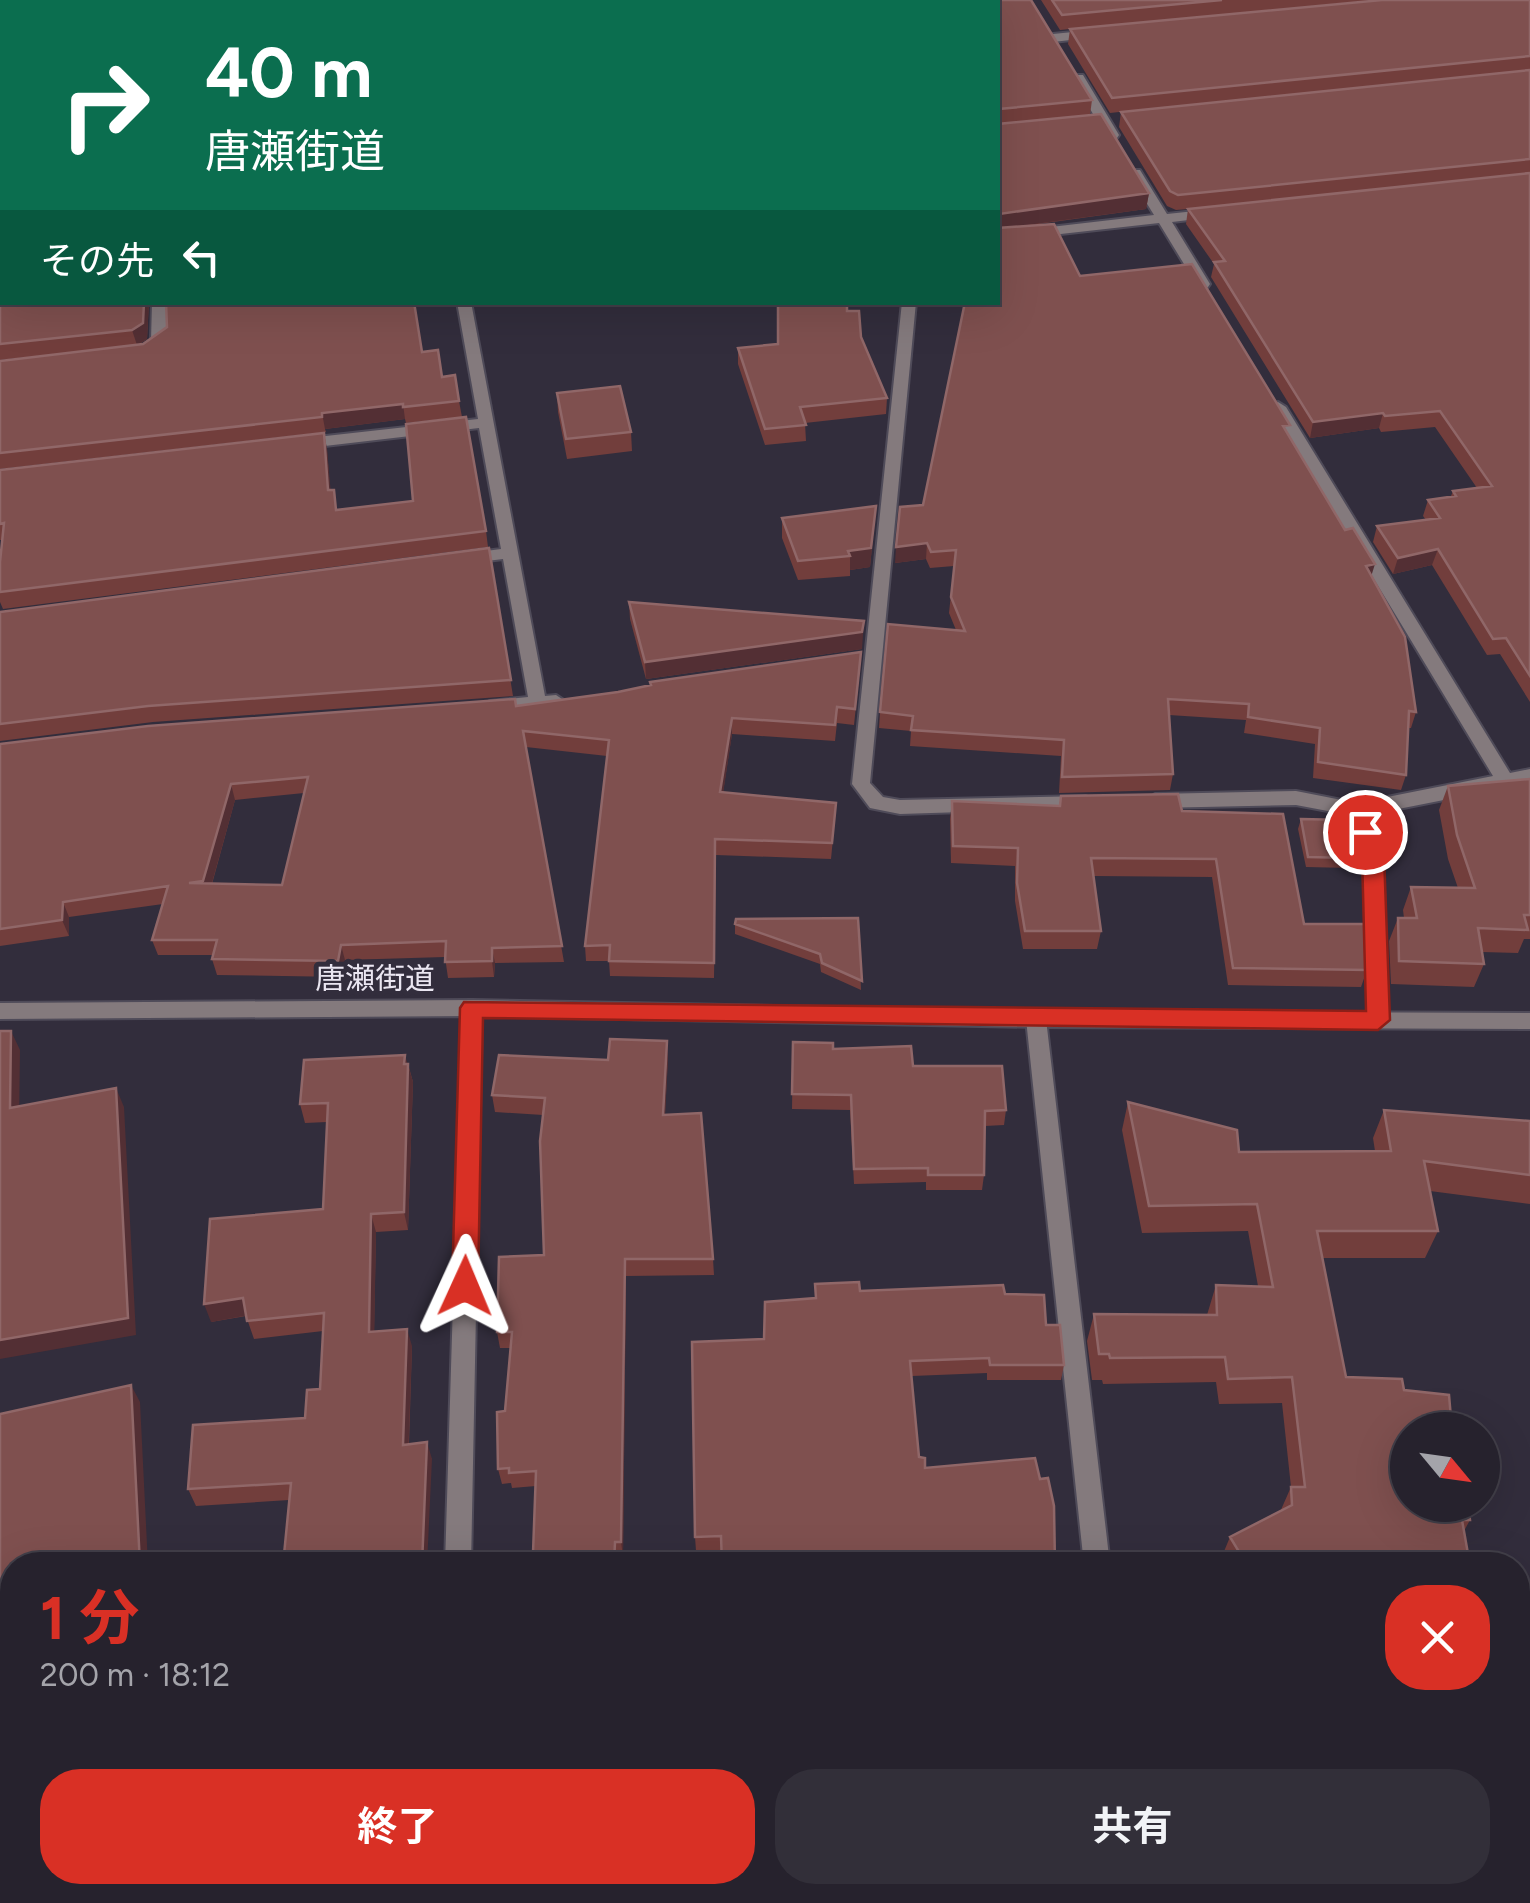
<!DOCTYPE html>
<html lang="ja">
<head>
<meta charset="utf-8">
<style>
  :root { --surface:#26222d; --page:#322f39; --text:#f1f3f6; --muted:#a4a4aa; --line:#423f49; --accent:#d93025 }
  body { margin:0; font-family:Figtree,"Noto Sans JP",sans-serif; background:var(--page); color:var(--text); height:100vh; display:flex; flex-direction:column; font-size:38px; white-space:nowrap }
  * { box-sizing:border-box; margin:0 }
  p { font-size:32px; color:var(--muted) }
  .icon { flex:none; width:55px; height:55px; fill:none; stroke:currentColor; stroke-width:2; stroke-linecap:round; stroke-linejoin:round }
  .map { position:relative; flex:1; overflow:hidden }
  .side { position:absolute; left:0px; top:1552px; width:1530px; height:352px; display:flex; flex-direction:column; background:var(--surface); border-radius:40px 40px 0 0; box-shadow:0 10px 40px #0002,0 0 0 2px var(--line) }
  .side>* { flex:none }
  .guide { position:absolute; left:0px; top:0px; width:1000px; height:305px; box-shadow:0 10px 40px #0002,0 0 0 2px var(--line); background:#0b6e4f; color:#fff; overflow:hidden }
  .needle { width:65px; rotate:119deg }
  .fabs { position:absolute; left:1390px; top:1412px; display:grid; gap:20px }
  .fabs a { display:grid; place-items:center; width:110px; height:110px; border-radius:50%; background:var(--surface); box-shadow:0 10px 40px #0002,0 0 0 2px var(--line); font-size:50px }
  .pin { position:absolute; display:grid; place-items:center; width:85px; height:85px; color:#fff; margin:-42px; border:5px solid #fff; border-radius:50%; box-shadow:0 2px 10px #0007 }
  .me { position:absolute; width:110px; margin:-55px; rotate:1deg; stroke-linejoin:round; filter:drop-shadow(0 0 8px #0008) }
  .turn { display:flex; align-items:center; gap:35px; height:210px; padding:0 40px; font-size:45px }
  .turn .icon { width:130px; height:130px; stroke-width:2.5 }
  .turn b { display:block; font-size:70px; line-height:85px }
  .then { display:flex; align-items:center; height:95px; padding:0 40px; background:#0003; gap:20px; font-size:38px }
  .round { display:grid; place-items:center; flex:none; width:105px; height:105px; border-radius:40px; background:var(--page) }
  .headline { display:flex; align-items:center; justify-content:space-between; height:170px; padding:0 40px }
  h1 { font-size:60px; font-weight:700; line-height:75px; color:var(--accent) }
  .button { display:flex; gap:20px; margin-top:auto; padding:20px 40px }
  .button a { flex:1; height:115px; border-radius:40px; background:var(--accent); color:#fff; font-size:40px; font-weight:700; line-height:115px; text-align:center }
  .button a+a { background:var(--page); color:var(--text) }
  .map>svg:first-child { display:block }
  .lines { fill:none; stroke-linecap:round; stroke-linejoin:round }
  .minor-casing { stroke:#4f4b59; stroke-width:4 }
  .tertiary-casing { stroke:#4f4b59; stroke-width:4 }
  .minor { fill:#847a7d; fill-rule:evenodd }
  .tertiary { fill:#847a7d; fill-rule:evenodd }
  .wall { fill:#723e3c; fill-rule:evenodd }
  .shaded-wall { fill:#532f34 }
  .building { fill:#7f504f; stroke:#906768; stroke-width:2.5; fill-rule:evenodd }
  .route { fill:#d93025; stroke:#8d1f18; stroke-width:2.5 }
  .labels { text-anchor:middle; stroke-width:10; stroke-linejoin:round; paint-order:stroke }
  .street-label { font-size:30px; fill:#eae6f1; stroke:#322d3c }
</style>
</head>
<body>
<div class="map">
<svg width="1530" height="1903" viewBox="0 0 1530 1903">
  <rect width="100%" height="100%" fill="#322d3c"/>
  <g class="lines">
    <g class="minor-casing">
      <path id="minor" d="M1093,30L1099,34L1097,37L1053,42L1047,38L1053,34Z
        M1073,75H1083L1119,135L1117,138H1107L1072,78Z
        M1130,170H1140L1167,214L1214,209L1221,213L1214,217L1172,222L1210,284L1208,287H1198L1159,223L998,241V233L1154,215L1128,173Z
        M152,302H166L167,343L143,357L135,352L151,341Z
        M457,302H471L545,696L556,695L565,701L556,707L490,713L481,707L490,701L528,697L503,559L463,564L455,559L463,554L501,549L479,428L299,449L291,444L299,439L478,419Z
        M902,302H916L870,783L883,797L900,800L1086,796L1095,803L1093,808L900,814L870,808L852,784Z
        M1278,402L1286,407L1510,773L1530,769V783L1368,815L1383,854L1388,1020L1385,1026H1371L1368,1020L1363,854L1349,815L1296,805L1155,808L1146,801L1155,794L1296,791L1357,803L1493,776L1270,407Z
        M472,1000L479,1002L482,1008L471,1565H445L462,1008L465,1002Z
        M1036,1011L1043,1013L1046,1019L1110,1565H1084L1026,1019L1029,1013Z
        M1518,1720L1530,1723V1766L1521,1762L1518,1755Z
        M441,1892H469V1903H441Z
        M1103,1892H1131V1903H1103Z"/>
    </g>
    <g class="tertiary-casing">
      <path id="tertiary" d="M472,1000L1036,1011L1530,1013V1029L1036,1027L472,1016L0,1019V1003Z"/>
    </g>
    <use href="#minor" class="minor"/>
    <use href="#tertiary" class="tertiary"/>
  </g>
  <path class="wall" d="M0,0H1031L1092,100L1090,115L1149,193L1146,209L1017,227L1288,435L1371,576L1416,712L1411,728H1408L1406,775L1401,790L1313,778L1315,744L1244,733L1246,720L1169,715L1173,774L1170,790L1059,793L1061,756L910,746L911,731L879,728L880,712L956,630L949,613L954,566L930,568L926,559L895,563L923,505L965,302L998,2H2L149,302L147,339L138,345L422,352L459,401L462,417L406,423L405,419L325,429L326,432L0,469V361L83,351L0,360Z
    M1041,0H1375L1060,30Z
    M1530,0V702L1500,654L1487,655L1432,565L1393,574L1373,542L1377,526L1426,520L1423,516L1428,500L1451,496L1453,491L1477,488L1435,427L1381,432L1379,428L1310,438L1211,277L1214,264L1186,224L1188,209L1176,210L1167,206L1119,127L1121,112L1165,107L1110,113L1068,44L1070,29Z
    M847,311L887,398L886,414L805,423L806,441L765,445L738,364V348L778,344Z
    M557,393L631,432L632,451L567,459L558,412Z
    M327,449L330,490L337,510L486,531L488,547L3,609L0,602V562L2,540H0V470Z
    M876,506L870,567L850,570V576L798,580L782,538V518Z
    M489,548L513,696L153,722L0,741V612Z
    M629,602L862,649L646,679L630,619Z
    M860,668L854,725L837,723L835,741L732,734L723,792L836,803L835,818L831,859L716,855L714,978L610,976L609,961H586L585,946L607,756L526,747L564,962L495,963L494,977L448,978L445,957L345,960L342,977L217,975L212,959L213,955H158L152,940L163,904L69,917V936L0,946V744L516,706ZM304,793L282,885L212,884L235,800Z
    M1530,779V939H1524L1518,953L1482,952L1484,964L1474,987L1391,984L1389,941L1398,918H1404L1403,910L1411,887L1458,888L1448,859L1439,810L1448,786Z
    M1061,796L1182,811L1304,924L1367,970L1361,987L1228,985L1212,877L1094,876L1101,931L1097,949H1023L1015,901V866L951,863L950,819L952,801L1059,806Z
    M1301,819L1353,858L1350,868L1306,867L1298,829Z
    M858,918L861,990L821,972L820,964L735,934V924Z
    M793,1042L913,1066L1006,1110L1004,1125L985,1126L984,1175L982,1190H926V1182L854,1184L850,1110L792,1109Z
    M668,1058L665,1115L713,1259L714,1275L626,1276L623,1556H617V1565H514L533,1553L536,1486L512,1488L511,1483L502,1484L498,1469L511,1348H500L497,1332L544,1255L543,1115L495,1112L492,1095L608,1060Z
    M407,1064H408L413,1082L408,1230L376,1232L374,1332L412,1346L409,1444L432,1459L289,1500L196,1506L188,1489L305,1418L320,1389L323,1331L254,1339L246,1316L211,1322L323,1209L327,1122L305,1123L300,1104Z
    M1128,1102L1239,1152L1375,1151L1373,1138L1384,1110L1530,1121V1204L1430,1191L1438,1231L1425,1258H1322L1346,1377L1408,1430L1470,1520L1464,1531L1470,1565H1223L1220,1561L1230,1537L1280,1512L1291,1487L1282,1403L1219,1404L1216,1382L1103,1384L1102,1380H1092L1087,1341L1094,1314L1207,1315L1216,1285L1258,1286L1248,1231L1142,1233L1122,1130Z
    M815,1284L860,1291L1005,1294L1046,1325L1064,1365L1061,1380H987V1373L912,1376L722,1550L696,1551L695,1537L764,1339L815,1298Z
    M140,1402L12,1565V1668L0,1669V1414Z
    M1204,1892H1518L1530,1903H1206Z"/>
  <path class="shaded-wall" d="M1149,193L1146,209L998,229L999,214Z
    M144,302H149L147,339L137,345L132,330Z
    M937,302H965L937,306Z
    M403,404L405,419L325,429L322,413Z
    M1383,413L1379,428L1310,438L1313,422Z
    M324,433L327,449L332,506L328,490Z
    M876,506L870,567L850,570V556L848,551Z
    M927,543L926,559L895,563L896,547Z
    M1438,549L1432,565L1393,574L1398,558Z
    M1375,564L1370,580L1366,566Z
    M864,621L862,649L646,679L645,662Z
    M732,718V734L721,808L720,792Z
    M231,784L235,800L208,897L203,881Z
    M63,902L69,917V936L62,920Z
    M341,945L345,960L342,977L338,961Z
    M492,948L495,963L494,977L492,961Z
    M11,1031L20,1050L19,1126L10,1108Z
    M667,1041L668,1058L664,1132L663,1115Z
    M405,1055L413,1082L408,1230L404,1212Z
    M116,1088L124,1107L136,1335L0,1359V1340Z
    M371,1214L376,1232L374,1350L369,1332Z
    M625,1259L626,1276L623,1556L621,1542Z
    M243,1298L249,1315L211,1322L204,1304Z
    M407,1329L412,1346L408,1461L403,1445Z
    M131,1385L140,1402L148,1565H140Z
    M427,1442L432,1459L427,1565H422Z
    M388,1892H394L393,1903H388Z"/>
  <path class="building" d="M0,0H1031L1092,100L999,109L998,119V2H2V302H144L143,323L132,330L0,344Z
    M1052,0H1222L1062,15Z
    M1382,0H1530V56L1112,98L1070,29Z
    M1530,70V159L1178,195L1170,191L1121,112Z
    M1101,114L1149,193L999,214L998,225V124Z
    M1530,173V676L1506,638L1493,639L1438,549L1398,558L1377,526L1440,518L1428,500L1456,496L1453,491L1492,486L1440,411L1385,416L1383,413L1313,422L1214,262L1225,261L1188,209Z
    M1054,224L1080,276L1192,264L1290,425L1283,426L1345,530L1353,528L1375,564L1366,566L1405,637L1416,712L1409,711L1406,775L1318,762L1320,728L1248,717L1249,704L1168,699L1173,774L1062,777L1064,740L911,730L913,716L880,712L888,624L965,631L951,597L956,550L931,552L927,543L896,547L900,507L923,505L965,302H998V228Z
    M166,302H414L422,352L438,350L442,377L455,375L459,401L403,407V404L322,413V417L0,453V361L143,344L167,327Z
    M778,302H847V311H859L861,337L887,398L800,407L806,425L765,429L738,348L778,344Z
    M620,386L631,432L566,439L557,393Z
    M466,417L486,531L0,592V562L4,523L0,524V470L324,433L328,490H334L336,510L413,501L406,424Z
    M876,506L871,548L848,551L850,556L798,561L782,518Z
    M489,548L511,680L148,706L0,724V612Z
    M629,602L864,621L862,632L645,662Z
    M861,652L855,709L837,707L835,725L732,718L720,792L836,803L832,843L715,839L714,963L609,961L610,945L585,946L609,740L523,731L562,946L492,948V961L445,962L446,941L341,945L338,961L212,959L217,940H152L168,886L63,902L62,920L0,929V744L148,726L515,699L516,706L618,692L651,685L650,682ZM308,777L282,885L189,883L203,881L231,784Z
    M1530,779V915H1524L1528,930L1478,928L1484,964L1399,961L1398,918H1417L1411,887L1475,888L1457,835L1448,786Z
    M1178,794L1182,811L1283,814L1304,924H1368L1367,970L1233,968L1216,859L1091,858L1101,931H1025L1017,883L1018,848L953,846L952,801L1060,806L1061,796Z
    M1301,819L1346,820L1353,858L1308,857Z
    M858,918L862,981L822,963L820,954L735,924L736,919Z
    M0,1031H11L10,1108L116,1088L128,1318L0,1340Z
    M610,1039L667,1041L663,1115L701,1113L713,1259H625L621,1542H615L614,1565H514L515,1553H533L536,1471L509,1473V1468L498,1469L497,1412L505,1411L512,1332H497L499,1257L544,1255L540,1141L545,1098L492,1095L499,1055L608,1060Z
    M793,1042L833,1043V1049L911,1046L913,1066H1002L1006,1110L985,1111L984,1175H928V1168L854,1169L851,1095L792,1094Z
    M405,1055L404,1064H408L404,1212L371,1214L369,1332L407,1329L403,1445L427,1442L422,1565H283L291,1483L188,1489L193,1425L305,1418L307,1390L320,1389L324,1313L247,1321L243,1298L204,1304L210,1219L323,1209L328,1103L300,1104L304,1060Z
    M1128,1102L1237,1130L1239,1152L1391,1151L1384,1110L1530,1121V1175L1424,1161L1438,1231H1317L1346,1377L1402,1379L1404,1390L1449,1395L1451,1418L1472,1420L1474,1430H1408V1505H1468L1470,1520H1462L1470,1565H1247L1230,1537L1292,1505L1291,1487H1305L1292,1377L1228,1379L1225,1357L1110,1358L1109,1354H1099L1094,1314L1217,1315L1216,1285L1273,1287L1257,1204L1149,1206Z
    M859,1282L860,1291L1003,1285L1005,1294L1044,1295L1046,1325H1060L1064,1365H990L989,1358L910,1361L919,1457L925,1458V1468L1035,1458L1040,1479L1048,1478L1054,1506L1055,1565H722L721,1536L695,1537L692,1342L764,1339L765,1302L816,1298L815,1284Z
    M131,1385L140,1565H12V1652L0,1653V1414Z
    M1530,1775V1903H1220L1218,1892H1518V1776Z
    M240,1892H388V1903H215L216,1896Z
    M489,1892H988L990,1903H489Z"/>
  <path class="route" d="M1365,824L1373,826L1384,854L1390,1020L1378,1030L483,1018L478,1286L474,1294L465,1298L456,1294L452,1286L460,1008L464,1002L1366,1011L1362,854L1354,832Z"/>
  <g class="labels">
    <g class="street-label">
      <text x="375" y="989">唐瀬街道</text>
    </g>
  </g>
</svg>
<div class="fabs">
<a><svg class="needle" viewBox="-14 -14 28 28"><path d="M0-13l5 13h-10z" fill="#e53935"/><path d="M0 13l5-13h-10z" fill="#a4a4aa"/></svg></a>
</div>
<div class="pin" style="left:1365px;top:832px;background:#d93025"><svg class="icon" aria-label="arrive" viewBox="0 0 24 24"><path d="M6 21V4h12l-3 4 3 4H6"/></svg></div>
<svg class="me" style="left:465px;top:1286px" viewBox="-20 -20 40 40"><path d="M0-17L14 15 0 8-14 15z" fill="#d93025" stroke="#fff" stroke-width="4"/></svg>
<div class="guide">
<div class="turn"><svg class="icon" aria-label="right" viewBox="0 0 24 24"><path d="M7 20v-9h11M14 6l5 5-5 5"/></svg><div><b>40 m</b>唐瀬街道</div></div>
<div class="then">その先<svg class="icon" aria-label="left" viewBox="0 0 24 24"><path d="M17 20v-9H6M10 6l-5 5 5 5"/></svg></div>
</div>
<section class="side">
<div class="headline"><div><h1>1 分</h1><p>200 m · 18:12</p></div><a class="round" style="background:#d93025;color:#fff"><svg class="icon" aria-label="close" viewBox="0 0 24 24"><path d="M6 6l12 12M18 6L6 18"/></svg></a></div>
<div class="button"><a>終了</a><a>共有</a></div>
</section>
</div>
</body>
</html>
